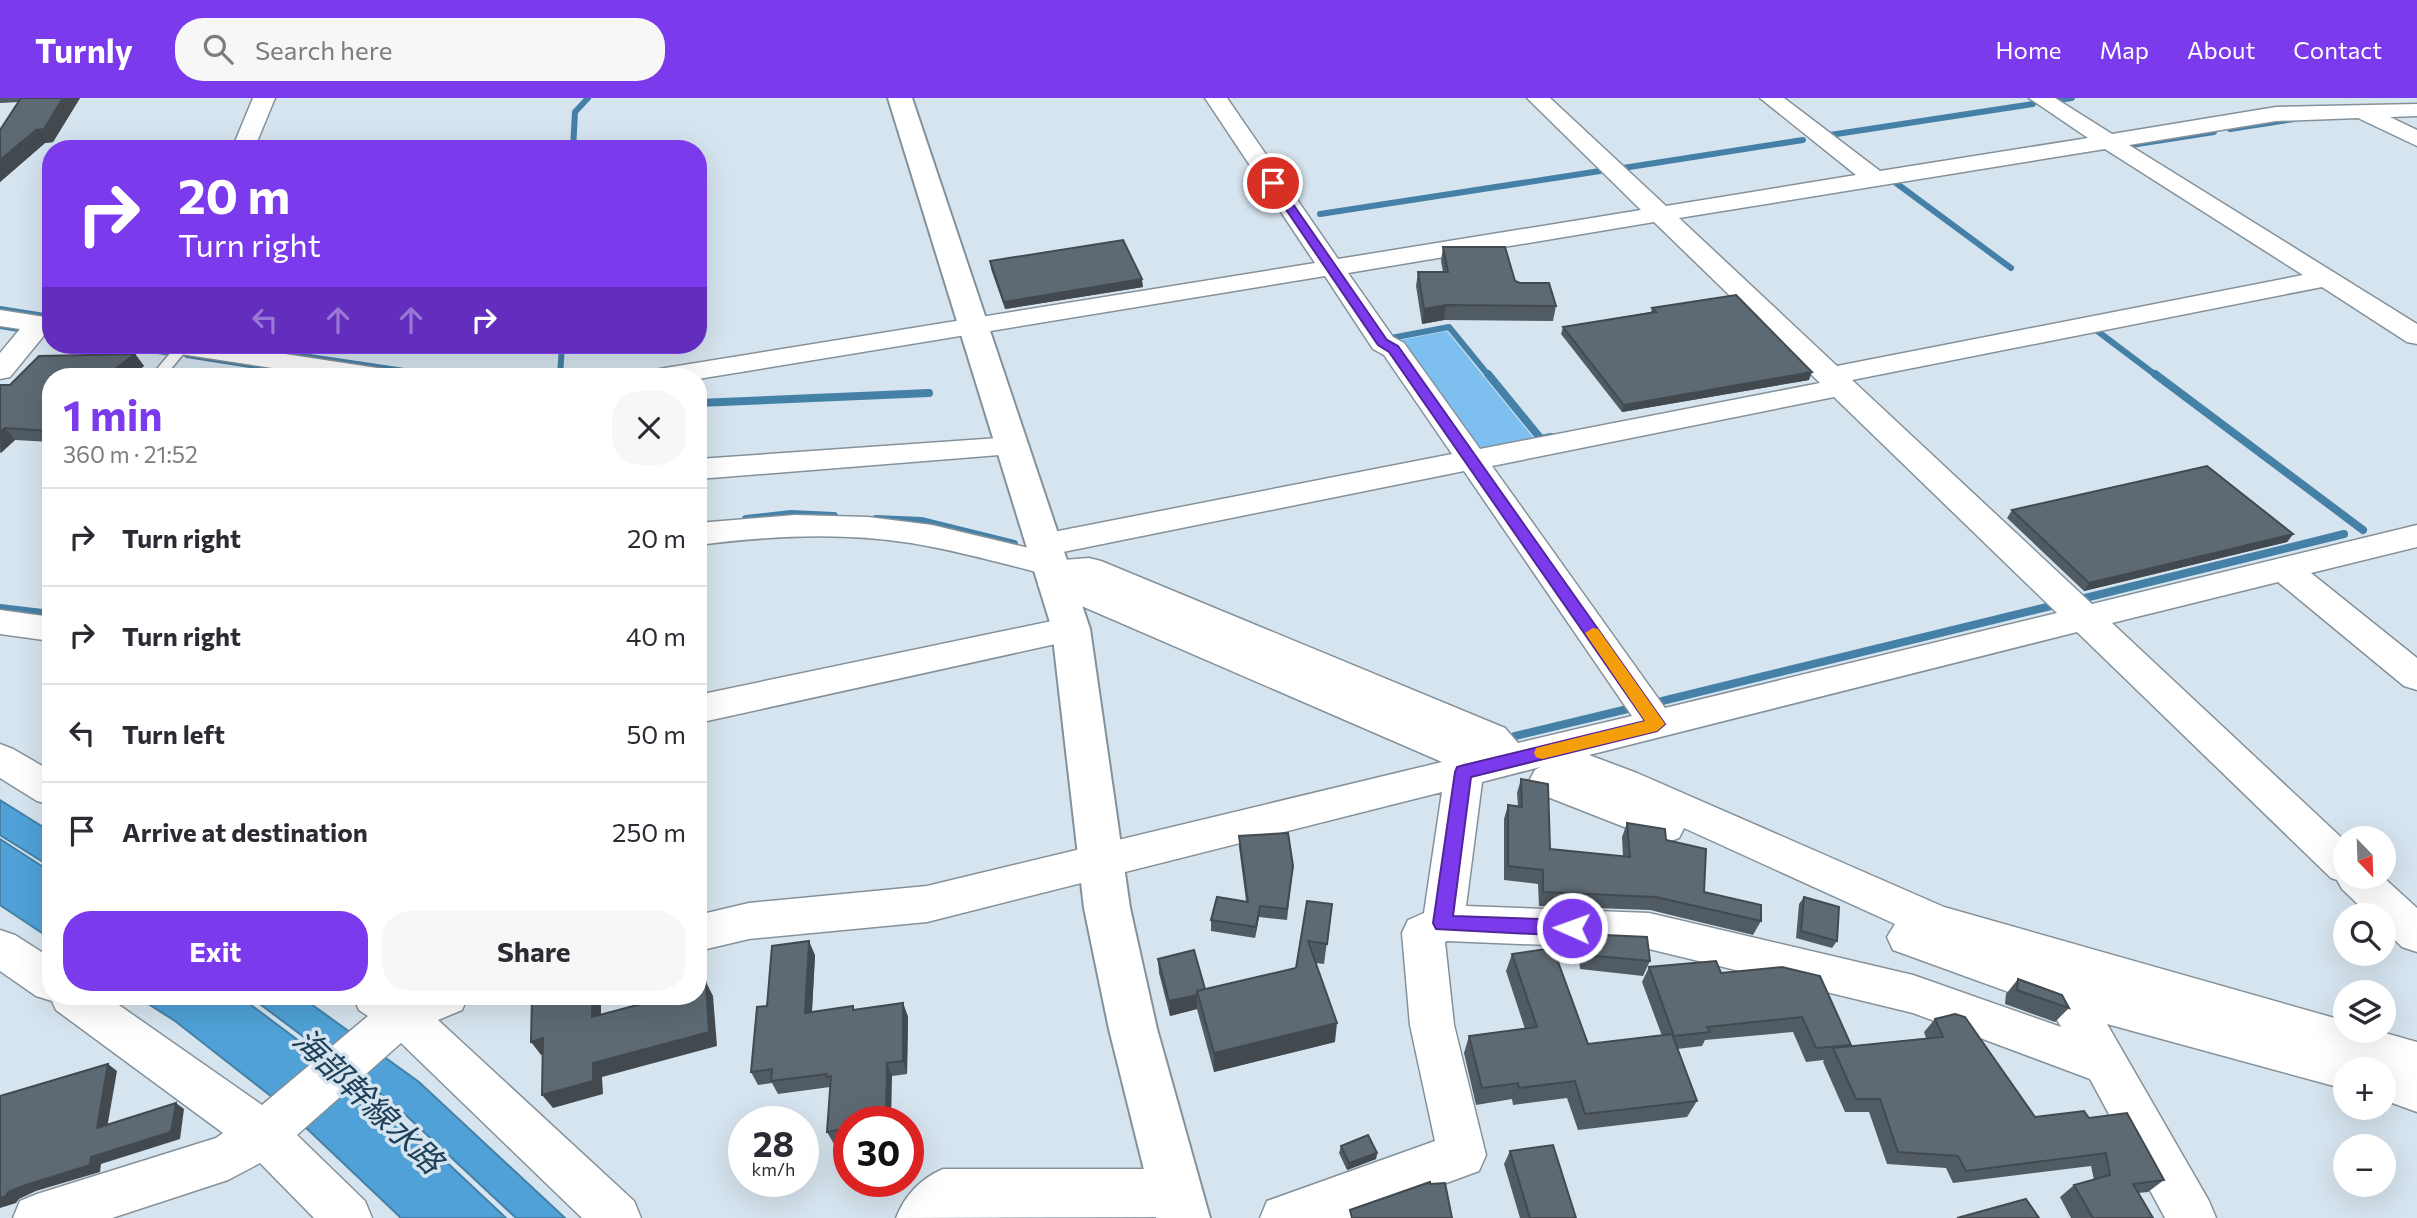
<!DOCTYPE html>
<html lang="en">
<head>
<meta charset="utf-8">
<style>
  :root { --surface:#fff; --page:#f7f7f7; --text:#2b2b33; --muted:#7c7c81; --line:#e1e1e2; --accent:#7c3aed }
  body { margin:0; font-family:Commissioner,"Noto Sans JP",sans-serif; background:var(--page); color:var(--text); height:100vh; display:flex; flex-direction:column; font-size:26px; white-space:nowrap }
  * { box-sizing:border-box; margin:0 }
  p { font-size:23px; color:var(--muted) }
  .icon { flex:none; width:38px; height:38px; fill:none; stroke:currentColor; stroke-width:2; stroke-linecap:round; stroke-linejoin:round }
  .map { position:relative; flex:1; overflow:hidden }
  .panel { position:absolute; left:42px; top:270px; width:665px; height:637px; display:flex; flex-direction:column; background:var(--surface); border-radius:28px; box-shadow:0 7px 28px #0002 }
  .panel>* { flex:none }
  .hud { position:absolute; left:42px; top:42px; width:665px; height:214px; border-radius:28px; box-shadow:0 7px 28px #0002; background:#7c3aed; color:#fff; overflow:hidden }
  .needle { width:46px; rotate:157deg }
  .buttons { position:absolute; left:2333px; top:728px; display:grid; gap:14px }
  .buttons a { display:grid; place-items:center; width:63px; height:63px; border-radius:50%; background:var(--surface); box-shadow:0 7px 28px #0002; font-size:35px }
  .speed { position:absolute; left:728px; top:1008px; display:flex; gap:14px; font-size:35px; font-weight:700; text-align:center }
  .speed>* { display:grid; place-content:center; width:91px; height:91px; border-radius:50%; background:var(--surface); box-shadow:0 7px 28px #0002; line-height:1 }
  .speed small { font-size:18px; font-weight:400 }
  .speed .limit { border:10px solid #d22; background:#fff; color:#111 }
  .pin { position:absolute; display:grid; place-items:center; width:60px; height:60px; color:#fff; margin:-30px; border:4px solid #fff; border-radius:50%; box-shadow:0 2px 7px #0007 }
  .me { position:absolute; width:77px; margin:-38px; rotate:272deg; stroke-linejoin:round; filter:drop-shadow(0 0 5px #0008) }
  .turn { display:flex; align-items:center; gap:24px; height:147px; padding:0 21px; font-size:32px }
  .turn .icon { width:91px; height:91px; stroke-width:2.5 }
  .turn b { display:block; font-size:49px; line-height:60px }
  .lanes { display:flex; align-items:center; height:66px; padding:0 21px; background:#0003; justify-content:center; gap:35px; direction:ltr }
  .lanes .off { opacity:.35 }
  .round { display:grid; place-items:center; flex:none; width:74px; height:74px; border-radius:28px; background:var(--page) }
  .overview { display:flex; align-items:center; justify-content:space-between; height:119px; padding:0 21px }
  h1 { font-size:42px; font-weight:700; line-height:52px; color:var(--accent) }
  .cta { display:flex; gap:14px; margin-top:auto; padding:14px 21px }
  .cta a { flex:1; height:80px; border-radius:28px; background:var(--accent); color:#fff; font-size:28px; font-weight:700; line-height:80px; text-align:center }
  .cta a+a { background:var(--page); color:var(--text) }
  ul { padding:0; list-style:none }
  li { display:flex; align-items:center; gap:21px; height:98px; padding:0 21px; border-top:2px solid var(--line) }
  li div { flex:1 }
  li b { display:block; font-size:26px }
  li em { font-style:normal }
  header { display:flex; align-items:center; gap:42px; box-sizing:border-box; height:98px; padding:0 35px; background:var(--accent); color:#fff }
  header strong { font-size:33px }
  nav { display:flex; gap:38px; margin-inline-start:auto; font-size:24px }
  .search { width:490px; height:63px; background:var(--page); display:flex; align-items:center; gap:18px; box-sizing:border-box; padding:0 24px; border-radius:28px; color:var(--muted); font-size:26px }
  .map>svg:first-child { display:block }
  .green { fill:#7dc0ef }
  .water { fill:#4fa1d7; stroke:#4580a7; stroke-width:2 }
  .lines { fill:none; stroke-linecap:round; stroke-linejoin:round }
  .stream-far1 { stroke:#4580a7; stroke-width:6 }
  .stream { stroke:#4580a7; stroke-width:8 }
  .lane-casing { stroke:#84919a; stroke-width:3 }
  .street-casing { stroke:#84919a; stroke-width:3 }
  .secondary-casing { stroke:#84919a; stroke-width:4 }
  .lane { fill:#fff; fill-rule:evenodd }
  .street { fill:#fff; fill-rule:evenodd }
  .secondary { fill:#fff; fill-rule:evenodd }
  .wall { fill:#515b63 }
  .shaded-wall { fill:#424a50 }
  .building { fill:#5e6a73; stroke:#424a50; stroke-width:2 }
  .route { fill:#7c3aed; stroke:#51269a; stroke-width:2 }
  .slow { fill:#f59e0b }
  .labels { text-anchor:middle; stroke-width:7; stroke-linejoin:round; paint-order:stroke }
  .near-water-label { font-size:32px; font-style:italic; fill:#1e4058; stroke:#d6e4ef }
</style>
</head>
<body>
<header>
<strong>Turnly</strong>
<div class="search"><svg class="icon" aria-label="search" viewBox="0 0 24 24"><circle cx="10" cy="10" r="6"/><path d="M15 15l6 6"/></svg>Search here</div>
<nav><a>Home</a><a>Map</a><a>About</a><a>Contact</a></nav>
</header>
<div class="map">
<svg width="2417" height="1120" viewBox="0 0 2417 1120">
  <rect width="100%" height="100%" fill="#d6e4ef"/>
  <path class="green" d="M1447,233L1536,343L1484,354L1473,351L1395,243Z"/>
  <path class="water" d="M0,702L51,734V769L0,737Z
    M0,741L51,774V841L0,807Z
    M136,898H239L390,1011L506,1120H401L281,1006L175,923Z
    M249,898H300L419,984L565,1120H516L395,1007Z"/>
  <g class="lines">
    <path class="stream-far1" d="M2050,3L2072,0
      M2230,31L2294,21
      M1830,37L2033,6
      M573,51L575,14L588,0
      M2137,57L2131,54V47L2214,34
      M1623,70L1803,42
      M1896,85L2011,170
      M1320,116L1600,73
      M0,211L51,219
      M0,228L24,232
      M2096,232L2157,278
      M1387,234L1391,240L1449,229L1489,278
      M119,247L171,255
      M229,247L438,278
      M187,257L320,278
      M560,278L562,247
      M634,278L665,273"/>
    <path class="stream" d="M309,276L322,278
      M426,276L440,278
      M1488,276L1541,341L1551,339
      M2155,276L2363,432
      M632,278L645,276
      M698,305L929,295
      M746,421L791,416L834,418
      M876,421L921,423L1014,446
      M2081,501L2344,436
      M0,510L51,516
      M1654,605L2055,507
      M1515,638L1636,609"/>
    <g class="lane-casing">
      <path id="lane" d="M177,247L190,248L165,278H151Z"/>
    </g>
    <g class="street-casing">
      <path id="street" d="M253,0H275L254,51H232Z
        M1205,0H1227L1338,161L1641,112L1527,0H1550L1666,108L1856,77L1760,0H1784L1880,73L2088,40L2029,0H2055L2112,36L2276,9L2417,6V18L2390,19L2417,32V48L2358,20L2276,23L2129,47L2417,226V246L2407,244L2322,189L1852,282L2092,506L2417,427V449L2311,475L2417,560V592L2404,588L2278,484L2112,525L2345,743V779H2383L2417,810V854L2402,849L2384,831V817H2369L2342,791L2337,782L2331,780L2077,534L1589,657L1637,675L1944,809L2345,923V933H2378L2417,944V1014L2384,1002V971H2345V991L2107,926L2209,1103L2216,1120H2165L2090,981L1913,915L1649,851L1447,843L1445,844L1454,927L1486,1057L1479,1073L1351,1120H1260L1267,1103L1435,1043L1410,927L1402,835L1408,822L1424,815L1442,694L927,824L749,841L698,853V817L749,805L927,788L1442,664L1070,503L1043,495L1038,487L1041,482L1036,474C994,463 953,452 911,445C840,434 769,438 698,447V425L795,417L868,419L932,427L1029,450L1027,447L1032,439L1043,436L1452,356L1384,257L1373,251L1325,178L698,281V278H651L655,272L665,270L1315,165ZM2105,51L2303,177L1837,268L1679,120ZM1654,124L1820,285L1480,351L1404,245L1393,239L1348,175ZM1834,299L2057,515L1665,610L1492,368ZM1464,373L1632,618L1518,645L1505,630L1101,463L1089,460L1063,462L1053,456ZM1540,669L1535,672L1529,683L1535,694L1665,745L1679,740L1684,730L1895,826L1887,839L1893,852L2050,909L2061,929L1913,877L1649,815L1466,808L1482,684Z
        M0,212L51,220V236L46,235L10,279L0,281V255L20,231L0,228Z
        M160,247H227L377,270L387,272L391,278H324L174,255L164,253Z
        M1013,339L1024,341L1028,348L1024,355L698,381V361Z
        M0,512L51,519V543L0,536Z
        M1071,519L1083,522L1088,531L1083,540L698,625V597Z
        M0,646L13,651L51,673V707L37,703L0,680Z
        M0,832L15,837L51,860V898H106L262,1007L368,918L359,912L353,898H468L462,912L438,922L634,1103L641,1120H582L401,945L297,1037L365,1103L372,1120H314L260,1065L228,1082L112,1120H13L20,1103L37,1096L216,1040L223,1035L56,912L52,903L36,898L0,873Z
        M943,1071H1176L1193,1078L1200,1095L1193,1112L1176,1119L896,1120C905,1097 920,1081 943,1071Z"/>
    </g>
    <g class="secondary-casing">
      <path id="secondary" d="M888,0H912L1090,531L1130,810L1157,931L1210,1120H1156L1109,931L1084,810L1052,531Z"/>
    </g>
    <use href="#lane" class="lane"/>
    <use href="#street" class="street"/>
    <use href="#secondary" class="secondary"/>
  </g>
  <path class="wall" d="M0,0H80L53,44L45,45L0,84V32L19,4L0,5Z
    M1443,149L1515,183L1556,208L1553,223L1444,222L1422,226L1416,188L1418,174H1443L1441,163Z
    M990,163L1143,189L1005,211L991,171Z
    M1652,210L1809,282L1622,314L1561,236L1563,229L1651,214Z
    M135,256L144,268L135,275L51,278V344L15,342L0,355V287H10Z
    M2012,412L2293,436L2287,444L2084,493L2007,420Z
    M1521,681L1550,751L1623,759L1622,739L1627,725L1666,742L1704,794L1761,823L1753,837L1650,812L1539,808L1538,786L1504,782V721L1508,707L1518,709L1517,695Z
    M1239,738L1292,779L1287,822L1259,819L1255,840L1211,833V822L1246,803L1239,749Z
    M1804,799L1837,843L1832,850L1796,840L1799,806Z
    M1307,803L1332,806L1324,866L1316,865L1335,944L1214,974L1197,911L1170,918L1159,875L1158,861L1205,891L1296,870Z
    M1584,836L1650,863L1643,878L1580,871L1578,851Z
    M1512,856L1588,946L1662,938L1642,884L1649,869L1721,875L1851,947L1850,948L1926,940L1924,934L1935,921L2035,1019L2089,1020L2164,1082L2148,1094L2138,1095L2153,1120H2071L2060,1099L2074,1087L2094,1082L2091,1068L1953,1085L1946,1070L1887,1066L1869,1014H1845L1823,964L1824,962L1806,964L1793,934L1705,942L1702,948L1677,951L1697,1003L1687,1019L1578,1032L1567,1000L1513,1007L1512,1001L1476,1007L1464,955L1469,938L1525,931L1506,873Z
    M815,857L812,914L853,908L854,912L903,905L908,919L907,976L892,978L849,1024V1044L834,1046L827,1034L830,989L778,996L772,985L758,987L751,974L767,908Z
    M2018,881L2069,910L2055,924L2005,906L2006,896Z
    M1341,1048L1377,1055L1376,1061L1347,1072L1339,1055Z
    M1510,1053L1576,1120H1520L1504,1066Z"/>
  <path class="shaded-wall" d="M63,0H80L53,44L45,45L0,84V62L36,32Z
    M1142,181L1143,189L1005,211L1004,204Z
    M1446,207L1444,222L1422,226L1424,211Z
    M135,256L144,268L135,275L137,278H118L114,272Z
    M1812,274L1809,282L1622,314L1624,307Z
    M5,330L15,342L1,355L0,334Z
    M2293,436L2287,444L2084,493L2089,485Z
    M1260,808L1259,819L1255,840L1256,829Z
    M809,843L815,857L811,929L805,915Z
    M706,884L713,898L717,948L602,979L603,996L553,1010L542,997Z
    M1197,897V911L1170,918L1169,903Z
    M592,898H601V933L592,919Z
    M903,905L908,919L907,976L903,963Z
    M1337,925L1335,944L1214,974V955Z
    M543,940L554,954L541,957L531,944Z
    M887,965L892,978L891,1024H886Z
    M108,966L117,973L106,1036L97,1030Z
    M176,1005L184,1011L180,1041L101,1066L100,1074L36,1093L19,1101L16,1105L0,1110V1100L8,1094L91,1059Z
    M1377,1055L1376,1061L1347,1072L1349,1065Z"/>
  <path class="building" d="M21,0H63L44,31L36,32L0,62V32Z
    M1123,142L1142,181L1004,204L990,163Z
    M1443,149H1505L1515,183L1520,185H1549L1556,208L1446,207L1424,211L1418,174H1448Z
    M1736,197L1812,274L1624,307L1563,229L1656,214L1652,210Z
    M135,256L114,272L133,273L127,278H51V333L5,330L0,334V287H10L39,258Z
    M2207,368L2293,436L2089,485L2012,412Z
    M1521,681L1548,686L1550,751L1630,759L1627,725L1665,731L1666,742L1706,751L1704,794L1761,807V823L1656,799L1543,794V772L1508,768V707L1522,709Z
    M1288,735L1293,768L1287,811L1260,808L1256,829L1211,822L1217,799L1248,804L1239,738Z
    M1804,799L1839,809L1837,843L1801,833Z
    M1307,803L1332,806L1327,846L1308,843L1337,925L1214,955L1197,893L1296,870Z
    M1584,836L1647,839L1650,863L1586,857Z
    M809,843L805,915L853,908V912L903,905V963L887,965L886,1024H849V1030L827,1034L831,978L827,979V976L771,983L772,971L751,974L757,909L767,908L772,848Z
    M1553,850L1588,946L1672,936L1697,1003L1585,1016L1575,983L1519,990L1518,985L1482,990L1469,938L1537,929L1512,856Z
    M1194,852L1205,891L1197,893V897L1169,903L1158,861Z
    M1716,863L1721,875L1782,869L1820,878L1851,947L1816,950L1802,919L1707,929L1710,934L1674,938L1649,869Z
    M2018,881L2062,897L2069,910L2017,892Z
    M706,884L709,934L593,965V983L542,997L543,940L531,944L532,898H592V919L660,901V898H698V886Z
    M1955,916L1965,919L2035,1019L2084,1013L2089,1020L2127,1015L2164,1082L2133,1086L2153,1120H2093L2074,1087L2110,1077L2106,1055L1966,1073L1958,1058L1898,1054L1880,1001H1856L1833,950L1943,939L1935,921Z
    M108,966L97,1030L176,1005L171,1034L91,1059L90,1067L26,1087L8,1094L6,1098L0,1100V998Z
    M1368,1037L1377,1055L1349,1065L1341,1048Z
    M1553,1047L1576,1120H1530L1510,1053Z
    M1430,1084V1086L1445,1085L1452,1120H1352L1350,1112Z
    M2026,1101L2039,1120H1957Z"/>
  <path class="route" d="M1270,83H1277L1387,242L1398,248L1665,626L1657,633L1471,679L1453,818L1572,822L1579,824L1581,830L1579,836L1572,838L1436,831L1433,825L1455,674L1457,669L1464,667L1645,623L1389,254L1378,247L1268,85Z"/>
  <path class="slow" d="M1593,530L1598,531L1665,626L1657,633L1542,661L1536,659L1534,655L1536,650L1645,623L1585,535Z"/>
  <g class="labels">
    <g class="near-water-label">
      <text transform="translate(368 1003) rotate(44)" y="11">海部幹線水路</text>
    </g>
  </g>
</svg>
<div class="buttons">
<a><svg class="needle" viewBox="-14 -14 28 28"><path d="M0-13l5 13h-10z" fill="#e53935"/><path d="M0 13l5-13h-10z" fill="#7c7c81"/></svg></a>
<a><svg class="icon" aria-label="search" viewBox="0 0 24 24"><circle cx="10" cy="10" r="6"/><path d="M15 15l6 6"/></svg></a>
<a><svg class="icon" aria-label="layers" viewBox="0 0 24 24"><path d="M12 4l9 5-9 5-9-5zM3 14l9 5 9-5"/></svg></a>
<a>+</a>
<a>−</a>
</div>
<div class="speed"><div>28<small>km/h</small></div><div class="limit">30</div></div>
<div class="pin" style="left:1273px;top:85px;background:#d93025"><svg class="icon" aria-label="arrive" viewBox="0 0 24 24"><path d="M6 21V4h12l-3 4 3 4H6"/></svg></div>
<svg class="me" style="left:1572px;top:830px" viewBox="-20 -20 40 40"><circle r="17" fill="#7c3aed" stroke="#fff" stroke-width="3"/><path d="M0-11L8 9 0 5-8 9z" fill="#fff"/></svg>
<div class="hud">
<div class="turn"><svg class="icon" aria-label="right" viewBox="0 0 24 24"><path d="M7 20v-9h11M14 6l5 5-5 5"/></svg><div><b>20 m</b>Turn right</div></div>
<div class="lanes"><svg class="icon off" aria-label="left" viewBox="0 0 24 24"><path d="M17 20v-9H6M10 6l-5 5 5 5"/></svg><svg class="icon off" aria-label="ahead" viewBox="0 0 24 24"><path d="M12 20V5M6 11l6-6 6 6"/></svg><svg class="icon off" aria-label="ahead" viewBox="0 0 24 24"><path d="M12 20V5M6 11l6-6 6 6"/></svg><svg class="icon" aria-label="right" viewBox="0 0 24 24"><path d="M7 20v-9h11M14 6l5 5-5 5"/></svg></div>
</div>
<section class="panel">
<div class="overview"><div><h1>1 min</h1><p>360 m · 21:52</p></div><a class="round"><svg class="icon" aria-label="close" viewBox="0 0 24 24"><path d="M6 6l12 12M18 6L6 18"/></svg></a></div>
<ul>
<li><svg class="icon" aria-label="right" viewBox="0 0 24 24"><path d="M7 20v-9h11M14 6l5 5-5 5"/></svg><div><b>Turn right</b></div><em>20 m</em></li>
<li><svg class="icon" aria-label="right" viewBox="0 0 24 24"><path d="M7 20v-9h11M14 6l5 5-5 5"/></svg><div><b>Turn right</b></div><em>40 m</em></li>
<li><svg class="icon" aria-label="left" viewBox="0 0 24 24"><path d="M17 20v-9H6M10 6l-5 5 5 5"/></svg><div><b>Turn left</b></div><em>50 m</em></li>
<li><svg class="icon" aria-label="arrive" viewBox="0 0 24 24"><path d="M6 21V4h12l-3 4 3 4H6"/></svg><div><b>Arrive at destination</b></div><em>250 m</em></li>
</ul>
<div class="cta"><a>Exit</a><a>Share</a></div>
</section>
</div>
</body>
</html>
